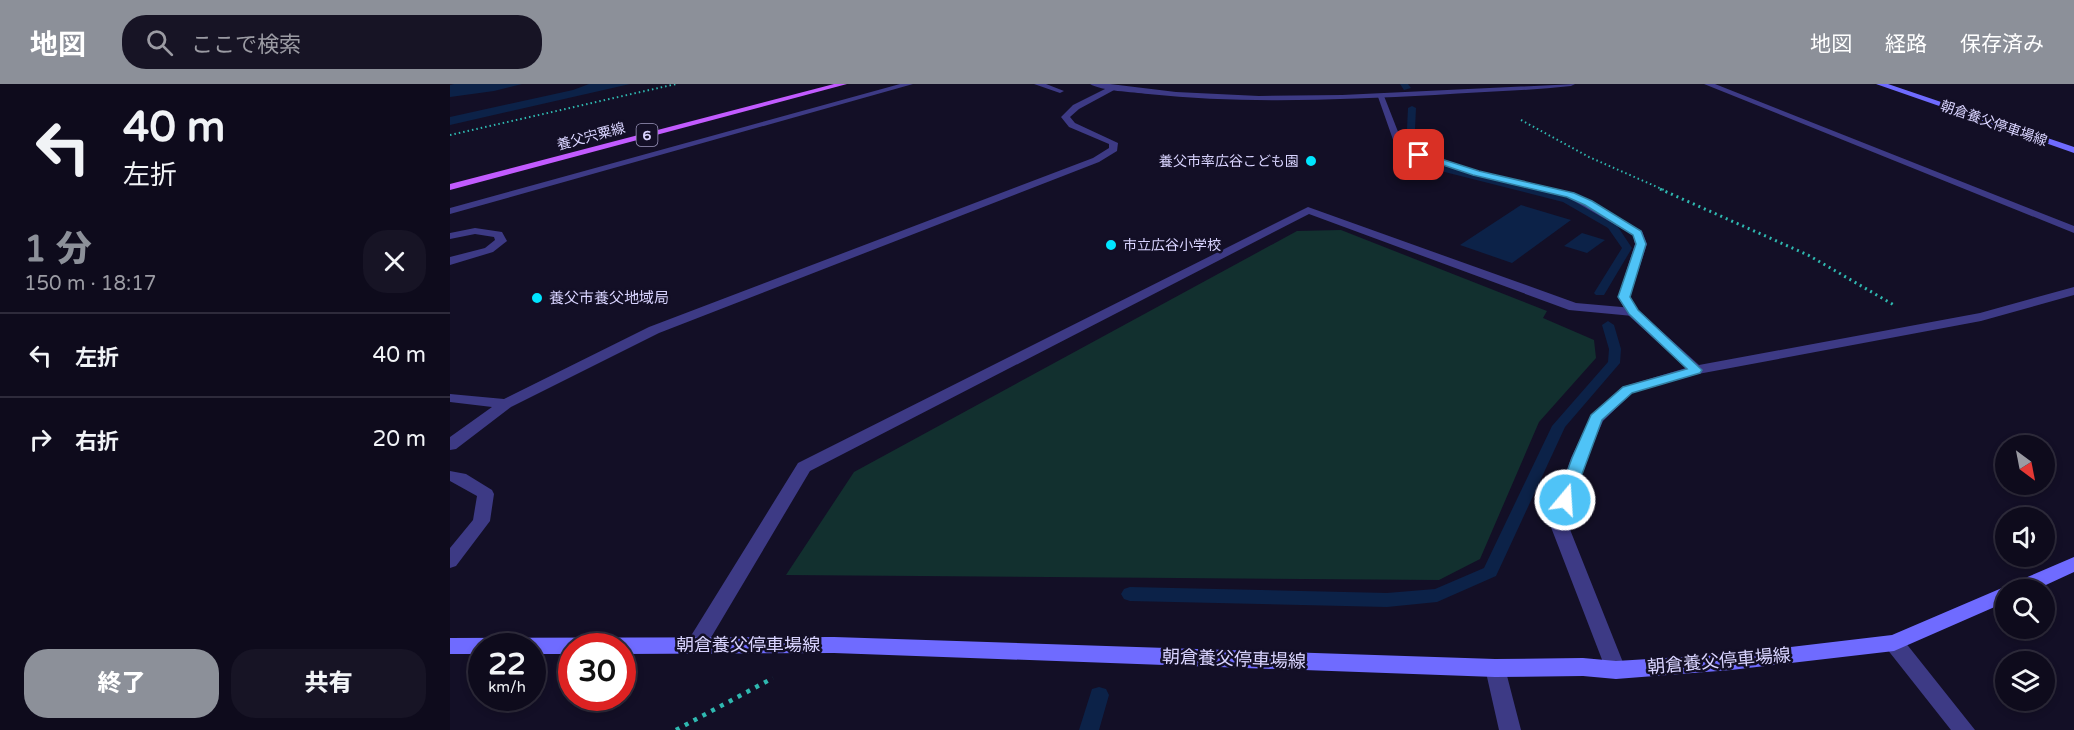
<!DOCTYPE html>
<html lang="ja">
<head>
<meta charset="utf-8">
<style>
  :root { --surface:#0e0b1c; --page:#171425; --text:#f1f3f6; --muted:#9b9ba3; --line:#2e2b3b; --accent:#8c9099 }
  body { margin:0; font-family:"Varela Round","Noto Sans JP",sans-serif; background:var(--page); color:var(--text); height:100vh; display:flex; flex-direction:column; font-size:22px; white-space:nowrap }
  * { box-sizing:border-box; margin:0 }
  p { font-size:20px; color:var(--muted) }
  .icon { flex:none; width:33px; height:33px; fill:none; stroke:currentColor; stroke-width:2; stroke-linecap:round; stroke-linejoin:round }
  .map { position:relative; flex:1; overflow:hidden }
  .details { display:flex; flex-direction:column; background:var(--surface); width:450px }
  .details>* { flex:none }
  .banner { background:#0e0b1c; color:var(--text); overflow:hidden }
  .needle { width:39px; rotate:148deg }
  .buttons { position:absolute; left:1545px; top:351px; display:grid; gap:12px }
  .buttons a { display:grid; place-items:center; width:60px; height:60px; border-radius:50%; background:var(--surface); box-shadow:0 3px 9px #0003,0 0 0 2px var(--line); font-size:30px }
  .speed { position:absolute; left:18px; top:549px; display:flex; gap:12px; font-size:30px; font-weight:700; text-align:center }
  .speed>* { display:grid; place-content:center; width:78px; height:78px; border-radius:50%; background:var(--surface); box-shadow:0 3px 9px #0003,0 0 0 2px var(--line); line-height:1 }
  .speed small { font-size:15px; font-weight:400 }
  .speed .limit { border:9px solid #d22; background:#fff; color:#111 }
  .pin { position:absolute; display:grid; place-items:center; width:51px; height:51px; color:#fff; margin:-26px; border-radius:12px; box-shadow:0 3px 9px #0006 }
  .me { position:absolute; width:66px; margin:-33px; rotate:18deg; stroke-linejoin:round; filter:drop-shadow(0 0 4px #0008) }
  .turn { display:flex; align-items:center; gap:21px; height:126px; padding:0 24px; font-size:27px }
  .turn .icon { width:78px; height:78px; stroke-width:2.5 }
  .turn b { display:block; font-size:42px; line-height:51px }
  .round { display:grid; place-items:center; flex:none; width:63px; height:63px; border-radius:24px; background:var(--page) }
  .summary { display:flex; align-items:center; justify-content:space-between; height:102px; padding:0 24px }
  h1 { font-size:36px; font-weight:800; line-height:45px; color:var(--accent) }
  .action { display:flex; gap:12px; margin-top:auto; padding:12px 24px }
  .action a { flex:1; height:69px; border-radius:24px; background:var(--accent); color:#fff; font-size:24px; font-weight:800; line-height:69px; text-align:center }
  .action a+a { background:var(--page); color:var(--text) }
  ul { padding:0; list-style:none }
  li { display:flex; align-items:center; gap:18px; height:84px; padding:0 24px; border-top:2px solid var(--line) }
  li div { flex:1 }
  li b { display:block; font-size:22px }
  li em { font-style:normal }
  header { display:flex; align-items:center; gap:36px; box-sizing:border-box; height:84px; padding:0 30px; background:var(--accent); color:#fff }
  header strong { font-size:28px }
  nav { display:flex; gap:33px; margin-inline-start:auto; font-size:21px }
  .search { width:420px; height:54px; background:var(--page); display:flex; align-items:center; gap:15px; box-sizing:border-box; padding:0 21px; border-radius:24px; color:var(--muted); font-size:22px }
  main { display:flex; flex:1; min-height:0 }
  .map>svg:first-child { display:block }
  .green { fill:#12302f }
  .water { fill:#0c2248 }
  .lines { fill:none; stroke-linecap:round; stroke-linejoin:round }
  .stream { fill:#0c2248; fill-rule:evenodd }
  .path-far2 { stroke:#2fb8b0; stroke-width:2; stroke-dasharray:1.5 3; stroke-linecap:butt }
  .path-far1 { stroke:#2fb8b0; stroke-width:3; stroke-dasharray:2 4; stroke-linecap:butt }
  .path { stroke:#2fb8b0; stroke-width:4.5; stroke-dasharray:4 6; stroke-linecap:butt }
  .service { fill:#3d3a85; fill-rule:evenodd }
  .minor { fill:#3d3a85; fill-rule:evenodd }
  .tertiary { fill:#3d3a85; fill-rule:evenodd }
  .secondary { fill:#6f6bff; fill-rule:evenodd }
  .primary { fill:#c25bff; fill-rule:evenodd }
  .route { fill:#4fc3f7; stroke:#337fa1; stroke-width:1.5 }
  .poi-dot { fill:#00e5ff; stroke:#130f26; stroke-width:2 }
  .labels { text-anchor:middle; stroke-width:5; stroke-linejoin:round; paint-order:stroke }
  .far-street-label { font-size:14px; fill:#d9d4ff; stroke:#130f26 }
  .shield { fill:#130f26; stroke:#9e99be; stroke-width:1.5 }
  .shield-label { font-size:14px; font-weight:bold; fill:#d9d4ff }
  .far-poi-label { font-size:14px; fill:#d9d4ff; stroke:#130f26; text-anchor:end }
  .poi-label { font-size:15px; fill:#d9d4ff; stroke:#130f26; text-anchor:start }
  .near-street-label { font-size:18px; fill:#d9d4ff; stroke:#130f26 }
</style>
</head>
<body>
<header>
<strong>地図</strong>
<div class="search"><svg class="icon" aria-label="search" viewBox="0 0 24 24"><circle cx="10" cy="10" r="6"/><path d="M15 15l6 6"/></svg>ここで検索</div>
<nav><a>地図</a><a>経路</a><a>保存済み</a></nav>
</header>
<main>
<section class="details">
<div class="banner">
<div class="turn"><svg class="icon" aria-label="left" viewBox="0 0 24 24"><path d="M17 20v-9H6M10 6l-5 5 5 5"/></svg><div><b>40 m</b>左折</div></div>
</div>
<div class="summary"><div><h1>1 分</h1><p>150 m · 18:17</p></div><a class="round"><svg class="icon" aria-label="close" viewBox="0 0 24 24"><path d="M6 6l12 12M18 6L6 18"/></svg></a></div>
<ul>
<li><svg class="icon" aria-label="left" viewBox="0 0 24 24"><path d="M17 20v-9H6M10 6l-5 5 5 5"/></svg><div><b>左折</b></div><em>40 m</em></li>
<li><svg class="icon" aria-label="right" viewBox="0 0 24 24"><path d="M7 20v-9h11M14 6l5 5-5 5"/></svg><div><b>右折</b></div><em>20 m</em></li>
</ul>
<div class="action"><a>終了</a><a>共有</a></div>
</section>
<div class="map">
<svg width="1624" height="646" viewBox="0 0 1624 646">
  <rect width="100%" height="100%" fill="#130f26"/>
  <path class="green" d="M891,146L1097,227L1093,234L1144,256L1146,274L1089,338L1030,475L989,496L336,491L404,388L847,147Z"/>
  <path class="water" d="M4,0H72L44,7L0,13V1Z
    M139,0H180L0,41V33L123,6Z
    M1071,121L1121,136L1062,179L1010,161Z
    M1132,149L1155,156L1137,169L1114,162Z"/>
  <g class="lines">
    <path class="stream" d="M950,0H958L961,4L954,6Z
      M962,22L966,24L965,45L970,62L966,65L962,62L957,45L958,24Z
      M974,77L1119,114L1166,140L1182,164L1154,211H1146L1144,209L1172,164L1158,144L1113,118L971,82L970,80Z
      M1158,237L1164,241L1171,265L1170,279L1115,343L1046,492L987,518L937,523L680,517L674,515L671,510L674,505L680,503L937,509L985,505L1034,484L1102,342L1158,278L1159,265L1152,241Z
      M649,603L656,605L659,611L649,646H629L642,605Z"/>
    <path class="path-far2" d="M1071,36L1139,73L1214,106
      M0,51L226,0"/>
    <path class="path-far1" d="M1210,105L1358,171L1444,221"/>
    <path class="path" d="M226,646L323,594"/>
    <path class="service" d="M450,0H463L0,130V124Z
      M584,0H596L614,7L610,9Z
      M663,1L667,3L666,5L629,25L620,33L625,39L668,59L667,67L649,78L209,249L61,323L6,365L0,366V353L42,323L0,318V310L54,315L199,243L643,74L659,64V60L619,43L611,33L623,21Z
      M858,123L1126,219L1183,224L1189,228L1183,232L1119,226L859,130L360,387L253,567L246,569L239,567L236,561L239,555L348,379Z
      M25,144L52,148L57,157L43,168L0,181V173L35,164L45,156L44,153L25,150L0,155V149Z
      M0,387L16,390L42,406L44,410L40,437L6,482L0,484V464L23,436L27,412L0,397Z"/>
    <path class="minor" d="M1254,0H1265L1624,142V149Z
      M927,10L934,12L954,63L1029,87L1124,109L1192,147L1197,160L1180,213L1188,226L1249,281L1530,229L1624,203V211L1531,237L1248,290L1182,309L1153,337L1137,374L1117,438L1176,586L1173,592L1166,595L1159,592L1156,586L1099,438L1121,374L1141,332L1172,303L1236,284L1178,231L1168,213L1185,160L1183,151L1117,113L1023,91L947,67Z
      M1045,575L1052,578L1055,584L1071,646H1049L1035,584L1038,578Z"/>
    <path class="tertiary" d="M640,0H660L726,8L809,12L892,11L1125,0L1121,2C1076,7 1030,8 985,11C889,16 793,20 698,10C683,8 651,7 640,0Z
      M1444,551L1451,553L1525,646H1501L1437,565L1434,559L1437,553Z"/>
    <path class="secondary" d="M1426,0H1438L1624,63V69Z
      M1624,473V488L1585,506H1556V518L1444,567L1281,586L1166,595L1133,592L1045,593L384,569L172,570V562H122V570H82V562H32V570H0V554L384,553L1045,575L1133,574L1166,577L1281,570L1442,551Z"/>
    <path class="primary" d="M384,0H397L0,106V100Z"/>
  </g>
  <path class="route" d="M969,68L1029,87L1124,109L1142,117L1191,147L1196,160L1180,213L1188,226L1252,286L1250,289L1182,309L1152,336L1121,420H1110L1107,416L1122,374L1141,331L1173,303L1237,285L1179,230L1168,213L1186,160L1183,151L1135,121L1117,113L1023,91L966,72L964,71Z"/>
  <g class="poi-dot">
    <circle cx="861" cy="77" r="6"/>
    <circle cx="661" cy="161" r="6"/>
    <circle cx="87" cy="214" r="6"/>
  </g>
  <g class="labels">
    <g class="far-street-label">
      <text transform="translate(1544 39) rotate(19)" y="5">朝倉養父停車場線</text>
      <text transform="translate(141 52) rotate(-15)" y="5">養父宍粟線</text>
    </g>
    <rect class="shield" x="186.5" y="40" width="21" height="22" rx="4.5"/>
    <g class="shield-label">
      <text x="197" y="56">6</text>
    </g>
    <g class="far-poi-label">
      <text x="849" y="82">養父市率広谷こども園</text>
      <text x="673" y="166" text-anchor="start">市立広谷小学校</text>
    </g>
    <g class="poi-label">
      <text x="99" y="219">養父市養父地域局</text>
    </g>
    <g class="near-street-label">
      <text x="298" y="567">朝倉養父停車場線</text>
      <text transform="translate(784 575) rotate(2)" y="6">朝倉養父停車場線</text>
      <text transform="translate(1269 577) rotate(-5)" y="6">朝倉養父停車場線</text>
    </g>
  </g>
</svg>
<div class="buttons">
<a><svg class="needle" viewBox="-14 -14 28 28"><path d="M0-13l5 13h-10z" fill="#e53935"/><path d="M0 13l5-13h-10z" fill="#9b9ba3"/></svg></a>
<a><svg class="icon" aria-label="sound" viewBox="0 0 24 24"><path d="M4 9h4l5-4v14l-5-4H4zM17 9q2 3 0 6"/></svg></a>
<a><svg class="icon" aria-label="search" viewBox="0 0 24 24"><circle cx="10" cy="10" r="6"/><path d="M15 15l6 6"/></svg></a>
<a><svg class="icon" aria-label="layers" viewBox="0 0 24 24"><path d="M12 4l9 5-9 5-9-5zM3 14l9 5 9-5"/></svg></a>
</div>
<div class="speed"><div>22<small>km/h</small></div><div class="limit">30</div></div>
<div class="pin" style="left:969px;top:71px;background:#d93025"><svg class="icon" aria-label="arrive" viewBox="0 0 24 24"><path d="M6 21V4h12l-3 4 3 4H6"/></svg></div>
<svg class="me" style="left:1115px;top:416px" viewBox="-20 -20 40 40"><circle r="17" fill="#4fc3f7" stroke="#fff" stroke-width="3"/><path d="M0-11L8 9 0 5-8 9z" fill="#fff"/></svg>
</div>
</main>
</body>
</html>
